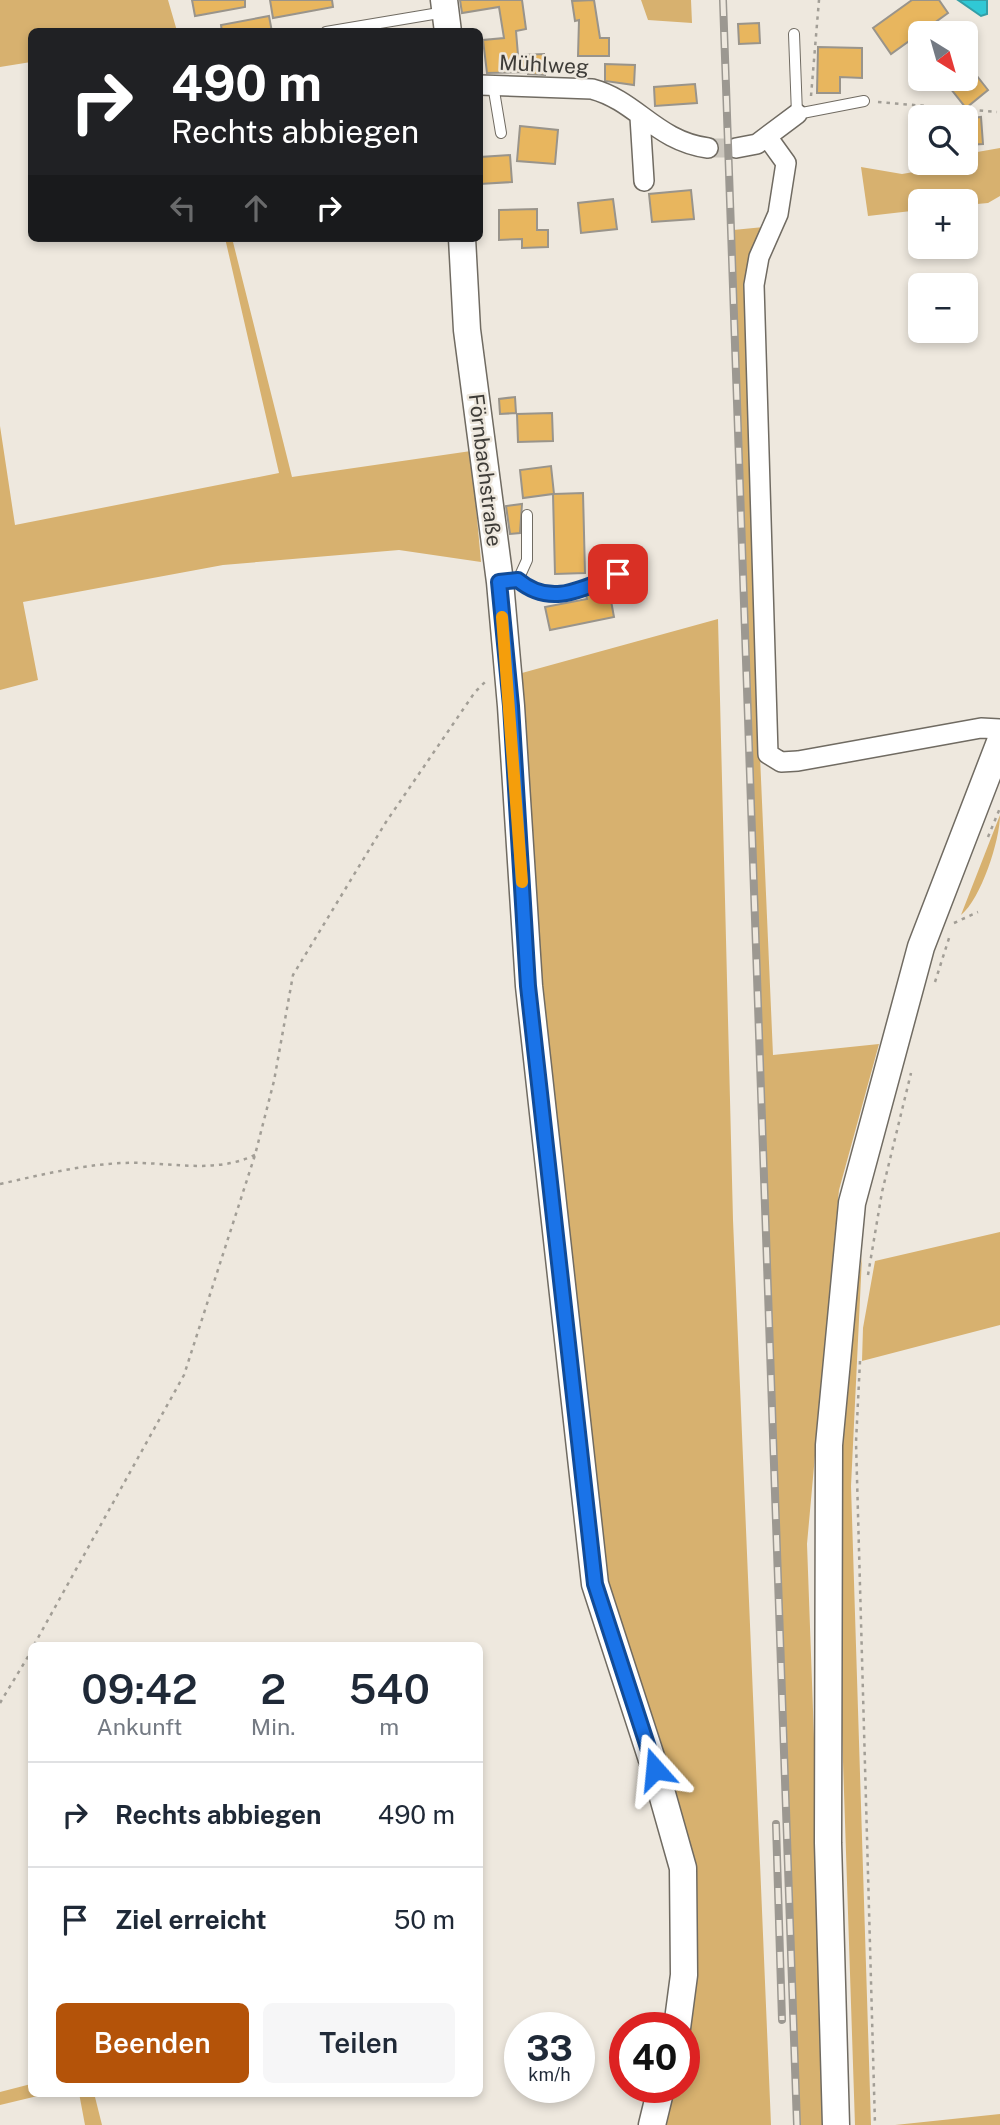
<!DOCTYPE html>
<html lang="de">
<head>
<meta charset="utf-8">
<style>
  :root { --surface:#fff; --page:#f6f6f7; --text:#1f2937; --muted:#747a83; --line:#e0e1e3; --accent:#b45309 }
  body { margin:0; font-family:"Public Sans",sans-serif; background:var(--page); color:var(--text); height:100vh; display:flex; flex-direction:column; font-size:26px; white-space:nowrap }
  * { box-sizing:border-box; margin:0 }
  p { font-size:23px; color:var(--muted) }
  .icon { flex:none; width:38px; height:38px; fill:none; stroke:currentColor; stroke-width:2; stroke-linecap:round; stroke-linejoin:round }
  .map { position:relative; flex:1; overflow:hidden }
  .panel { position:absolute; left:28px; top:1642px; width:455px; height:455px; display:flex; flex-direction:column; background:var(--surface); border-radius:10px; box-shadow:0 4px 10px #0003 }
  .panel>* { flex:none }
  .hud { position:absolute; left:28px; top:28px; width:455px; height:214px; border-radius:10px; box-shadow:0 4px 10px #0003; background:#202124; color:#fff; overflow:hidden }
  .needle { width:46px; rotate:143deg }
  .buttons { position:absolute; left:908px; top:21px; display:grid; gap:14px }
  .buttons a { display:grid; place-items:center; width:70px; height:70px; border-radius:10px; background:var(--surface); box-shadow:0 4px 10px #0003; font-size:35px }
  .speed { position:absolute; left:504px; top:2012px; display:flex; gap:14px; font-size:35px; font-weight:700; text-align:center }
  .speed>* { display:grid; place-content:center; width:91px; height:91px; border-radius:50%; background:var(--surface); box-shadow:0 4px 10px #0003; line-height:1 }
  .speed small { font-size:18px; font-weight:400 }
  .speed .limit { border:10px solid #d22; background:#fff; color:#111 }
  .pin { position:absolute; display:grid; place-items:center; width:60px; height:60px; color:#fff; margin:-30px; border-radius:14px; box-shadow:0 4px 10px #0006 }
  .me { position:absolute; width:77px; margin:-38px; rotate:342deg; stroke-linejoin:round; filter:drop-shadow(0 0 5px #0008) }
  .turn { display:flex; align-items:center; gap:24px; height:147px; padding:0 28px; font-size:32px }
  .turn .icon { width:91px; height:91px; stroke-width:2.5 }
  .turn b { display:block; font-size:49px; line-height:60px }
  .lanes { display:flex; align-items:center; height:66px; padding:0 28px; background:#0003; justify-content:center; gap:35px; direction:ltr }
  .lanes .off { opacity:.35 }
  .eta { display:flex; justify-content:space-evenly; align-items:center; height:119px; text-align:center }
  .eta b { font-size:42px; font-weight:600; line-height:49px }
  .primary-button { display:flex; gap:14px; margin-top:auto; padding:14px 28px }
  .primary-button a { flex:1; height:80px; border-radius:10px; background:var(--accent); color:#fff; font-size:28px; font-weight:600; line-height:80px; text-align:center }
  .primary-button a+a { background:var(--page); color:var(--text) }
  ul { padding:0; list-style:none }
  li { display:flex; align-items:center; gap:21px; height:105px; padding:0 28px; border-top:2px solid var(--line) }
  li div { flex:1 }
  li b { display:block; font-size:26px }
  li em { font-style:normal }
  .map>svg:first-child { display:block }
  .green { fill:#d7b16f }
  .water { fill:#30c8d5; stroke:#349ea6; stroke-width:2 }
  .building { fill:#e8b65e; stroke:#99948b; stroke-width:2 }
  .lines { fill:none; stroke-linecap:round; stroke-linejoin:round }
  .street-tunnel { stroke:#cbc6bd; stroke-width:19; stroke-dasharray:19 10; stroke-linecap:butt }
  .lane-casing { stroke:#706b62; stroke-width:12 }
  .street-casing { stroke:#706b62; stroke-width:22 }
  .secondary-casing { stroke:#706b62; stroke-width:29 }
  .path { stroke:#a29e96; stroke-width:2.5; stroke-dasharray:3.5 5; stroke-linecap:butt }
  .lane { stroke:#fff; stroke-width:10 }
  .street { stroke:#fff; stroke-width:19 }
  .secondary { stroke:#fff; stroke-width:26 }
  .rail-casing { stroke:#9c9891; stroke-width:8 }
  .rail { stroke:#eee8de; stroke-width:5; stroke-dasharray:16; stroke-linecap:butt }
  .route-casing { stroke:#114b97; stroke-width:18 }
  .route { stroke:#1a73e8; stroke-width:12 }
  .slow { stroke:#f59e0b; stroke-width:12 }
  .labels { text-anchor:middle; stroke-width:5; stroke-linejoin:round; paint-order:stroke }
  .street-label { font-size:21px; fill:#3e3c38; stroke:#eee8de }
</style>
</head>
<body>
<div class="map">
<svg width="1000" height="2125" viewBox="0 0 1000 2125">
  <rect width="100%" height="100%" fill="#eee8de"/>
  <path class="green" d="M0,0H168L177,31L32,32L31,62L0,67Z
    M641,0H691L692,23L648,20Z
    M1000,148V196L988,203L966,205V201H920V210L868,216L861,167L902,174L966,163V154Z
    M774,226L759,257L760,756L773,1055L879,1044L839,1190L807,1544L828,2125H799L733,230Z
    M225,238H232L292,477L471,451L481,562L399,550L223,565L23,602L38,680L0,690V426L15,525L279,473Z
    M718,619L733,1220L771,2125H656L666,2088H684L690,1903L602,1596L511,676Z
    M1000,815C1000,840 981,899 961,915Z
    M1000,1232V1325L862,1361L863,1328L875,1261Z
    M862,1257L851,1486L871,2125H855L841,1701L839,1474L846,1364Z
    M31,2084L32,2093H50L0,2105V2092Z
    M79,2093H94L102,2125H85Z
    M1000,2114V2125H895Z"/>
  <path class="water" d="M958,0H987V14L981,16Z"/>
  <path class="building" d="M192,0H245V7L195,16Z
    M270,0H332L333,7L273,18Z
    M460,0H522L526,29L516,31L518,55L544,54L545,75L528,74V72L487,73L483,40L504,38L499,7L462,13Z
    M594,0L600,38H609V56H578L579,20L575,21L572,1Z
    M912,0H939L948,13L891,54L873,28Z
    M269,16L272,32H222L221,25Z
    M759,23L760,43L739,44L738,24Z
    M818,47L862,48V78L840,77V93H817Z
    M966,62L988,90L966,108L943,79H966Z
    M605,64L635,65L634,85L605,81Z
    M695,84L697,103L655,106L654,87Z
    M981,117L983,144L966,145V119Z
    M520,126L558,130L555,164L517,161Z
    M510,155L512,182L480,184V157Z
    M691,190L694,219L652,222L649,194Z
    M613,199L617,229L581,233L578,203Z
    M537,209V230H548V247L522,248V239L499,240V210Z
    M515,397L516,413L500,414L499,399Z
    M552,413L553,441L518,442L517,414Z
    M551,466L554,494L583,493L585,573L555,574L553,494L523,498L520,470Z
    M522,504L520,533L510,534L506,506Z
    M609,590L614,617L550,630L545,607L587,599L586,595Z"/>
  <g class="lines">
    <path class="street-tunnel" d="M708,148H736"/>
    <g class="lane-casing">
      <path id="lane" d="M326,32L445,12
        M794,34L797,114L864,101
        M493,85L501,133
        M514,580H518L527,560V515
        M518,580C551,608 583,588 618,574"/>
    </g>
    <g class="street-casing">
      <path id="street" d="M480,85L592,89C637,101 656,141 708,148
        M640,117L644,181
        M768,138L786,163L778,214L759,257L754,285L768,754L781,762L798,761L981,728L1000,729
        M736,148L757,144L797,114"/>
    </g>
    <g class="secondary-casing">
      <path id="secondary" d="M444,0L448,32
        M462,238L467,330L500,582L511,706L529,986L595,1584L655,1769L683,1868L684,1975L677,2028
        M652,2125L661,2088
        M836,2125L828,1843L829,1445L852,1203L921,947L1000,742"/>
    </g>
    <path class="path" d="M811,96L819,0
      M878,102L997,112
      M988,837L1000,808
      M954,923L978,912
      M935,982L950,935
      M0,1184C41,1175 80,1165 122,1163C168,1161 212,1175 255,1155
      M868,1275L882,1192L911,1073
      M860,1361L856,1442L875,2125
      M34,1645L184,1375L255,1155L274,1081L293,975L386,822L475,692L488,679
      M0,1703L32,1650"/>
    <use href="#lane" class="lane"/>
    <use href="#street" class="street"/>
    <use href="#secondary" class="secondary"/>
    <g class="rail-casing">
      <path id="rail" d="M723,0L797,2125
        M776,1824L782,2020"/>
    </g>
    <use href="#rail" class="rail"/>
  </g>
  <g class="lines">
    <g class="route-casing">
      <path id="route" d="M618,574C583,588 551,608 518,580L499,582L511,706L528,986L595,1584L655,1769"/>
    </g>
    <use href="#route" class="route"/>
    <path class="slow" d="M502,617L522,882"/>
  </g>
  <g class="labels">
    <g class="street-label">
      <text transform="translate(544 65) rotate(3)" y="7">Mühlweg</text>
      <text transform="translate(485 470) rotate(83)" y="7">Förnbachstraße</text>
    </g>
  </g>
</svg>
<div class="buttons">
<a><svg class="needle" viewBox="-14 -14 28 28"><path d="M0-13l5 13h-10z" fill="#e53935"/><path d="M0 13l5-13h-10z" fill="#747a83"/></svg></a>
<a><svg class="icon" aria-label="search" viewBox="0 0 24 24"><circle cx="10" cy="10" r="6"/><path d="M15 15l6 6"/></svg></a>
<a>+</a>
<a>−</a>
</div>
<div class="speed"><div>33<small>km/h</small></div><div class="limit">40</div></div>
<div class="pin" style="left:618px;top:574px;background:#d93025"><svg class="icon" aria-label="arrive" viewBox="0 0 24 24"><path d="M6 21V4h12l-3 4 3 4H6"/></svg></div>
<svg class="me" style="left:655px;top:1769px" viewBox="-20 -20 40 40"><path d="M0-17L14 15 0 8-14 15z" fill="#1a73e8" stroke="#fff" stroke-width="4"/></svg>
<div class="hud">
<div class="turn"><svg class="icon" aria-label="right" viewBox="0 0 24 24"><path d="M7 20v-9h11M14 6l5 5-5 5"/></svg><div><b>490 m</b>Rechts abbiegen</div></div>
<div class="lanes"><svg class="icon off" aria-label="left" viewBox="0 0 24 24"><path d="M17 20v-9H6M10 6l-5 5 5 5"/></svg><svg class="icon off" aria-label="ahead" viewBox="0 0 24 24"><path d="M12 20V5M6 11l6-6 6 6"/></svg><svg class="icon" aria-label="right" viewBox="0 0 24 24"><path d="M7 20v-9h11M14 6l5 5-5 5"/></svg></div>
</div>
<section class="panel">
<div class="eta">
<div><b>09:42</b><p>Ankunft</p></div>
<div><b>2</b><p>Min.</p></div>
<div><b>540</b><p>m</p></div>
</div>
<ul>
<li><svg class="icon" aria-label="right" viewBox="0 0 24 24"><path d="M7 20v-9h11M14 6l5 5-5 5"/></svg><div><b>Rechts abbiegen</b></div><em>490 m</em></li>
<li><svg class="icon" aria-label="arrive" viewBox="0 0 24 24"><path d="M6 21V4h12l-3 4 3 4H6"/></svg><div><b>Ziel erreicht</b></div><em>50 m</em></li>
</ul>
<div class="primary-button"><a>Beenden</a><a>Teilen</a></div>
</section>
</div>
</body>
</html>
